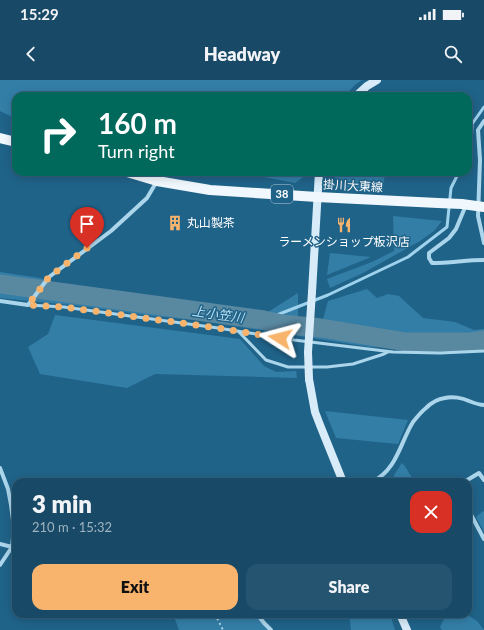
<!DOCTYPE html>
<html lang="en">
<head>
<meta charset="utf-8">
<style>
  :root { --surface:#184a67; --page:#255470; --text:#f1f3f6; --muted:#9fb3c0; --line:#36627b; --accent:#f8b46c }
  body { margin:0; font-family:Lato,"Noto Sans JP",sans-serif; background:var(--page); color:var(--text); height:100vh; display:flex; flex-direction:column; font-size:15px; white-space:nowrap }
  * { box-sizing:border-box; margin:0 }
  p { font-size:13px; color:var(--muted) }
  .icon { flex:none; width:22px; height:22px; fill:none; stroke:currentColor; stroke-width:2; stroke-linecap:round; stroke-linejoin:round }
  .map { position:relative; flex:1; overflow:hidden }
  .details { position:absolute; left:12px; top:398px; width:460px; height:140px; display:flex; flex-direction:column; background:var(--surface); border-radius:12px; box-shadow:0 2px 10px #0003,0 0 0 1px var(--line) }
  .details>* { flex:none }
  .hud { position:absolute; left:12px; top:12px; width:460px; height:84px; border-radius:12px; box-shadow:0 2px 10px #0003,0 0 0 1px var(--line); background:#00695c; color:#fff; overflow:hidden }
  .pin { position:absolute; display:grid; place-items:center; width:34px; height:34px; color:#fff; margin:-41px -17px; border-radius:50% 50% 50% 0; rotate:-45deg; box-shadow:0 0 4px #0007 }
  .pin .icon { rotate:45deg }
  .me { position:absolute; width:44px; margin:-22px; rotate:279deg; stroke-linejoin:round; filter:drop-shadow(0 0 3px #0008) }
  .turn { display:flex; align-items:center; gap:14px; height:84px; padding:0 20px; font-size:18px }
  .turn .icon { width:52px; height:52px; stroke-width:2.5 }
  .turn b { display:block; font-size:28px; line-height:34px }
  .round { display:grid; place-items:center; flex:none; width:42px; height:42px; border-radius:12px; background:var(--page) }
  .overview { display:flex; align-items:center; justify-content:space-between; height:68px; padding:0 20px }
  h1 { font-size:24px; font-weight:800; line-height:30px }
  .action { display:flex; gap:8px; margin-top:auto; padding:8px 20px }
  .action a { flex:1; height:46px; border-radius:12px; background:var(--accent); color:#111; font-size:16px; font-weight:800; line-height:46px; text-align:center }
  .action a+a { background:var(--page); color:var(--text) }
  .status { display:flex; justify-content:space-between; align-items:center; height:28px; padding:0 20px; background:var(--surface); direction:ltr }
  .status svg { height:11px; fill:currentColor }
  header { display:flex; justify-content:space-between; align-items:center; height:52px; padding:0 20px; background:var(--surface); font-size:18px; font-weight:800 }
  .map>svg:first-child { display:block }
  .green { fill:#337ea7 }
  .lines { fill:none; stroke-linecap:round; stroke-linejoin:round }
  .stream { stroke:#9fd2ec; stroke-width:3 }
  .river { stroke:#5988a1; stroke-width:19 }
  .path { stroke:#abd5eb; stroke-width:2; stroke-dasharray:2 3; stroke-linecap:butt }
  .lane { stroke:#abd5eb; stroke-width:3 }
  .street { stroke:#abd5eb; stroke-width:4 }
  .secondary { stroke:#d7ecf8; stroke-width:8 }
  .primary { stroke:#f0f8fe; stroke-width:10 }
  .secondary-bridge { stroke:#d7ecf8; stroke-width:8 }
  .route { stroke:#f8b46c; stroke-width:7; stroke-dasharray:0 12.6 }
  .labels { text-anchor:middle; stroke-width:3; stroke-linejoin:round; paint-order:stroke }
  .shield { fill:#206389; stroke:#bcd0dc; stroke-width:1 }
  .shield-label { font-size:11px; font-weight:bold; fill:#fff }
  .street-label { font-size:12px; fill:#fff; stroke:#206389 }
  .poi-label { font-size:12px; fill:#fff; stroke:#206389; text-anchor:start }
  .water-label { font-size:13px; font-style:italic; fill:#b7def2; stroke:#206389 }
</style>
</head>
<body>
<div class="status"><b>15:29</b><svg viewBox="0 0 49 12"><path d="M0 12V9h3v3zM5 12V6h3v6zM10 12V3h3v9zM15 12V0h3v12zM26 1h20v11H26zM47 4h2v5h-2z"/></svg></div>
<header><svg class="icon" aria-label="back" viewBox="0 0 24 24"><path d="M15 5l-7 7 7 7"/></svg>Headway<svg class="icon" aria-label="search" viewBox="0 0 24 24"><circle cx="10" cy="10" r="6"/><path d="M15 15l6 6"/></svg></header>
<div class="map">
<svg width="484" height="550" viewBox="0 0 484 550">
  <rect width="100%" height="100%" fill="#206389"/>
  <path class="green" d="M0,0H362L356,4L344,16H16V32L14,33V38L0,31Z
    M239,92H307L306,95L295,103Z
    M331,92H385L383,110L342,107Z
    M393,136L442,141L434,151L420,161L363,193L330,208L327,199L372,182L394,171Z
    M330,173L371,177L327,195Z
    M0,192L40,198L61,204L223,227L268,232L298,213V240L322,243L328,221L367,209L377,218L388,214L399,216L423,238L455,242L474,250L484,249V267L448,270L370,267L195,240L152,236L80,226L0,218Z
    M55,235L240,259L264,286L276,292L296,291L297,298L155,294L127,308L40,294L28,267L48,254Z
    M325,331L408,340L398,364L336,358Z
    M402,383C408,389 410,397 416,402H394V395Z
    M483,431L484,432V452L476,437Z
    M173,534H254L269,550H179Z
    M349,534H390L395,550H351Z
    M443,534H466L477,541L484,550H442L440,547L444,539Z"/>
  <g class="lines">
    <path class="stream" d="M468,73L471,66L472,44L484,27
      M264,240L328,215L408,177L447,147L451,108L459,92"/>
    <path class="river" d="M0,204L264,240L282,244L321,248L406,262H470L484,260"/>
    <path class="path" d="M215,534L223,550"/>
    <path class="lane" d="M28,225L64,227L218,248L294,260L393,272L440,273L484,271
      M239,252L266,280L288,287H327L353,284L384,274L388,272"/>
    <path class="street" d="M484,41L478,50L480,80L478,136L484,163
      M466,125L456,149L449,158L429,173V178L432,183C450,183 467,180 484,180
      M0,221L28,225L49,197L111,151L147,118L157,101
      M0,388L8,409L11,425L14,448L12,467L0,485
      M372,402C397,390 400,363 413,342C417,337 421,332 426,328C431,323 438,319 445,318C452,316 463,318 469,321C474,323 479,325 484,325
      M464,402L479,393L484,400
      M468,429L484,459
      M0,464L16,468
      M257,534L264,543L271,550"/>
    <path class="secondary" d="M356,16L367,6L377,0
      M312,212L319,92
      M309,299L315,332L320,345L343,402
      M400,534L407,550"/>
    <path class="primary" d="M0,58L16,62
      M127,92L157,101L210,110L317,117L438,123L462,124L484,127"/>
    <path class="secondary-bridge" d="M309,299L308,272L312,212"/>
  </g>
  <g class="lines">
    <path class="route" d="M87,168L49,197L28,225L64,227L218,248L280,258"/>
  </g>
  <defs>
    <g id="building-bare" transform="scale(1.2)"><path d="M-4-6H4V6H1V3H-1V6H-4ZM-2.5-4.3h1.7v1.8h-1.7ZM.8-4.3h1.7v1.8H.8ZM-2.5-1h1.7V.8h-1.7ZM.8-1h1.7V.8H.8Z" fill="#f8b46c" stroke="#206389" stroke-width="2.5" paint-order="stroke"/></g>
    <g id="restaurant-bare" transform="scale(1.2)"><path d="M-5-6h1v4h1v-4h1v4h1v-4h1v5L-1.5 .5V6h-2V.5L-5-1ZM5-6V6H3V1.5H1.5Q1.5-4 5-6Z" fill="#f8b46c" stroke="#206389" stroke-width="2.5" paint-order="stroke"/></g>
  </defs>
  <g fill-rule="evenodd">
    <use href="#building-bare" x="175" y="143"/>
    <use href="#restaurant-bare" x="344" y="145"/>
  </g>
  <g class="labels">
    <rect class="shield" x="271" y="105" width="22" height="18" rx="3"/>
    <g class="shield-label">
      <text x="282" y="118">38</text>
    </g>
    <g class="street-label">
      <text transform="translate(353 106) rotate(3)" y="4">掛川大東線</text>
    </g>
    <g class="poi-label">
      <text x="187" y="147">丸山製茶</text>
      <text x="344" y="166" text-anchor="middle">ラーメンショップ板沢店</text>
    </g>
    <g class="water-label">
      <text transform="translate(218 234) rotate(8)" y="5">上小笠川</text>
    </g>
  </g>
</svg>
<div class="pin" style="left:87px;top:168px;background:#d93025"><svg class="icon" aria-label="arrive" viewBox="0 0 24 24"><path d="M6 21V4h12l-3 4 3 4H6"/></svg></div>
<svg class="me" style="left:280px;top:258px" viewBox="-20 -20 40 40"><path d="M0-17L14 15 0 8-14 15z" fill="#f8b46c" stroke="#fff" stroke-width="4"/></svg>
<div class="hud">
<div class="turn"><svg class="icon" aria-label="right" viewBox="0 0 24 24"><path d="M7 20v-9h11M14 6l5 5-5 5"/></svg><div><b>160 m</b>Turn right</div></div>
</div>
<section class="details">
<div class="overview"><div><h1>3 min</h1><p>210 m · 15:32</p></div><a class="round" style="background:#d93025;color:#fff"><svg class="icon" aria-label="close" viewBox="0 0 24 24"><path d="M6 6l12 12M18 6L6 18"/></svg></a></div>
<div class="action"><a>Exit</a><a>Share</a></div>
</section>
</div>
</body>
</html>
